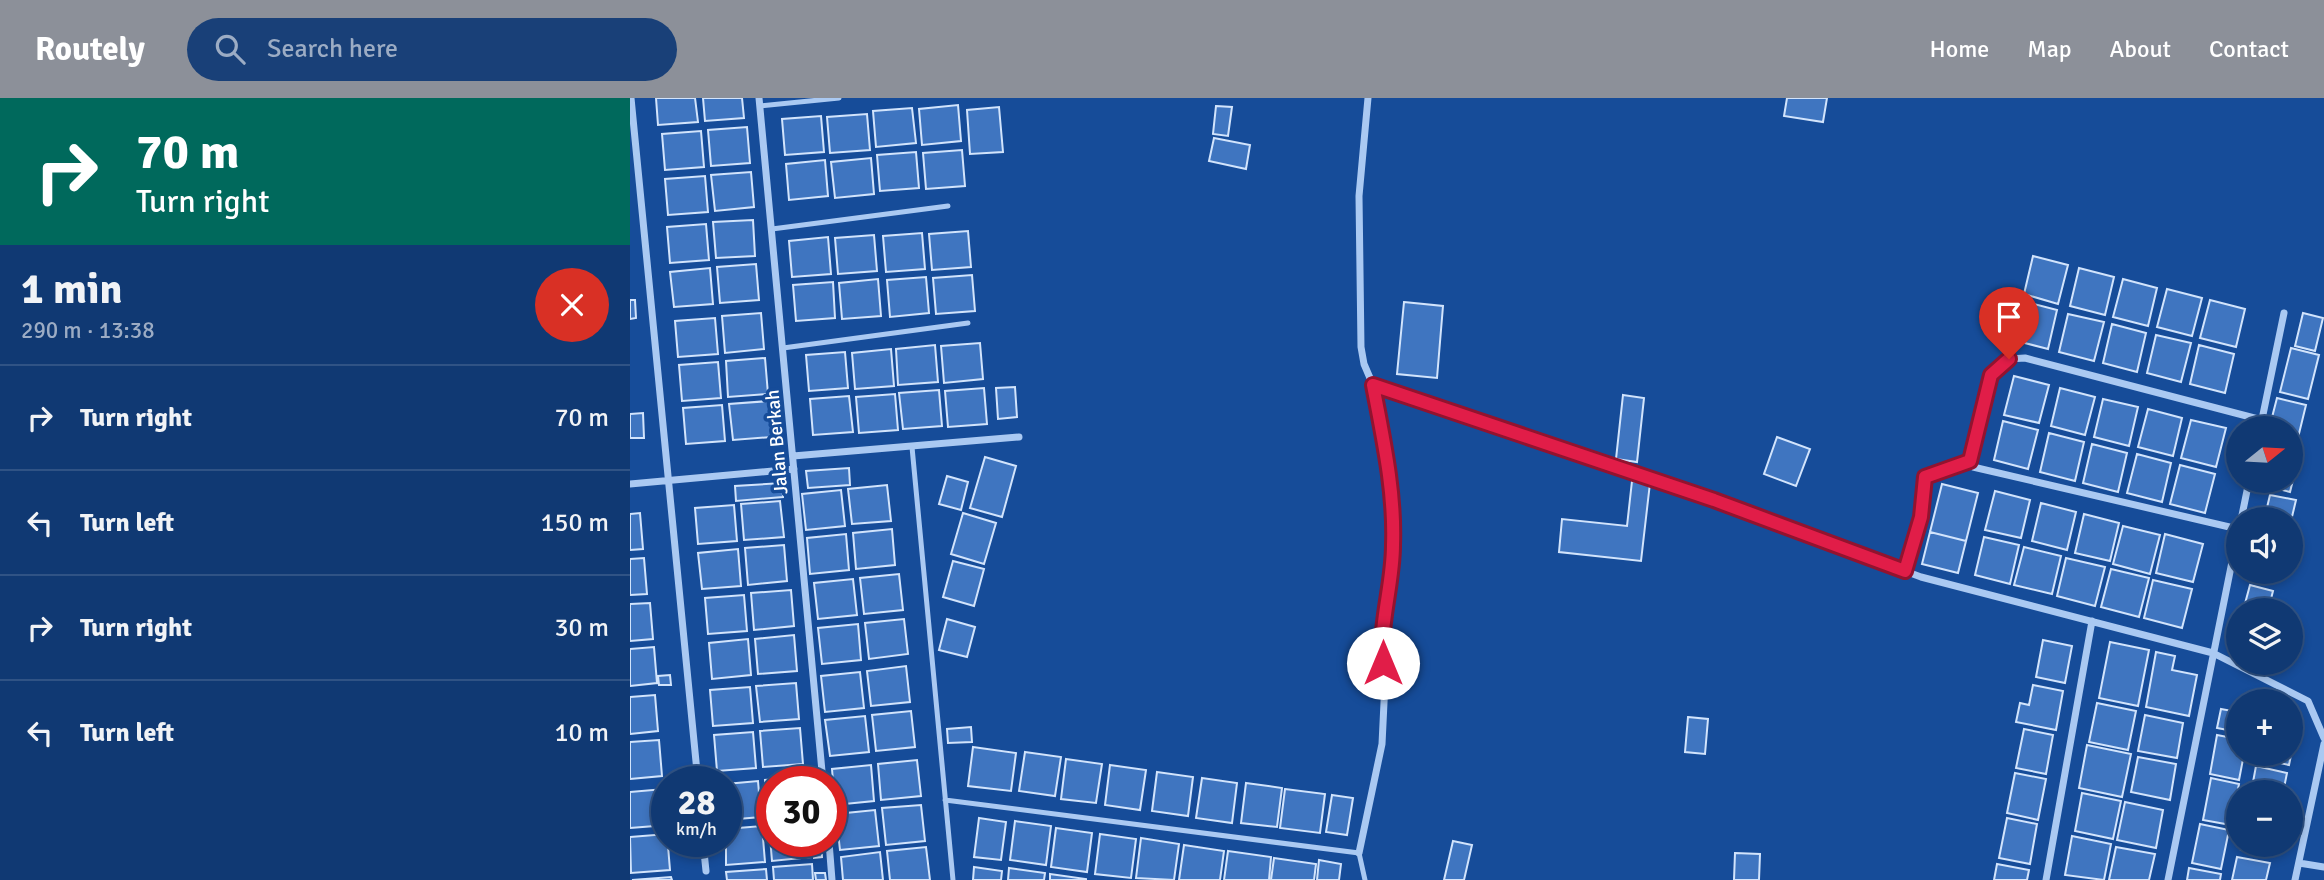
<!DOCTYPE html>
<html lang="en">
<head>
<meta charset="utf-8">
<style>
  :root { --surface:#103973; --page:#194078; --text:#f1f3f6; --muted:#9cacc4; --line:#305385; --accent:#8c9099 }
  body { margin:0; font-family:Signika,sans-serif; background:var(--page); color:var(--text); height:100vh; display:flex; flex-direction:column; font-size:26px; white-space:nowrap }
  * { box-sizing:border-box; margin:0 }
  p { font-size:23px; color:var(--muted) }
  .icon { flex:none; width:38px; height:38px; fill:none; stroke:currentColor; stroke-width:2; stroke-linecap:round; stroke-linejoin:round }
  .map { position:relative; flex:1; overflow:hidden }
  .side { display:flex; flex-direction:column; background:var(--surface); width:630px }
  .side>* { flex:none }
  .guide { background:#00695c; color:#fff; overflow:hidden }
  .needle { width:46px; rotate:72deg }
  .controls { position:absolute; left:1596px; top:318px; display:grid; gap:14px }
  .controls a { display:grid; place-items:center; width:77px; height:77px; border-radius:50%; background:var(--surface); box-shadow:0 4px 10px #0003,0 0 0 2px var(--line); font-size:35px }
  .speed { position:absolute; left:21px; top:668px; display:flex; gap:14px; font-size:35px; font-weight:700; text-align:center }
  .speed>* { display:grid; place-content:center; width:91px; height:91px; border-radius:50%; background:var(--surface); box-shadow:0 4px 10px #0003,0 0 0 2px var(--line); line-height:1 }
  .speed small { font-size:18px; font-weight:400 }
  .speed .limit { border:10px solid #d22; background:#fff; color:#111 }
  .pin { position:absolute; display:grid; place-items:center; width:60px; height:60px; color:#fff; margin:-72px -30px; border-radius:50% 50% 50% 0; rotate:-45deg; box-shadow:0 0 7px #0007 }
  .pin .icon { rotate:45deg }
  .me { position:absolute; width:77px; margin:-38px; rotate:0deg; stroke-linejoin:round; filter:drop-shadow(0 0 5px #0008) }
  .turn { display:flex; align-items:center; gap:24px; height:147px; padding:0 21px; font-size:32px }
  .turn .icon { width:91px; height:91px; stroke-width:2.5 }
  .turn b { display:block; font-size:49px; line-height:60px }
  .round { display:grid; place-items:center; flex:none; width:74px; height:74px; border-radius:37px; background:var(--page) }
  .overview { display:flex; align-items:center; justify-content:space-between; height:119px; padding:0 21px }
  h1 { font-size:42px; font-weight:800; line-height:52px }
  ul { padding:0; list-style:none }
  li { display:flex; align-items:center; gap:21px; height:105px; padding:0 21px; border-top:2px solid var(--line) }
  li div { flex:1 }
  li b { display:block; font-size:26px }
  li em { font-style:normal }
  header { display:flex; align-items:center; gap:42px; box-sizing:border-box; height:98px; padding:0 35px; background:var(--accent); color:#fff }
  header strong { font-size:33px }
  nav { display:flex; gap:38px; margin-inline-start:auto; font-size:24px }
  .search { width:490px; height:63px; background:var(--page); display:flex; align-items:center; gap:18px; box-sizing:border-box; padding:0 24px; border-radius:38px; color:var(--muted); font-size:26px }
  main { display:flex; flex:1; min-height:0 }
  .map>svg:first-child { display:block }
  .building { fill:#3f75c0; stroke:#d2e4fc; stroke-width:2 }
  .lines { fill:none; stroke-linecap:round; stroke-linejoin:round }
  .lane { stroke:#aac9f2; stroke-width:5 }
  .street { stroke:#aac9f2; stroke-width:7 }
  .route-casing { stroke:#92132f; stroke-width:18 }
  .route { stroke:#e11d48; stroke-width:12 }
  .labels { text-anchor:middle; stroke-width:7; stroke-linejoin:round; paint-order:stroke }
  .street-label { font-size:19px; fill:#fff; stroke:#164c99 }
</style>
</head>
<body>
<header>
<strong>Routely</strong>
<div class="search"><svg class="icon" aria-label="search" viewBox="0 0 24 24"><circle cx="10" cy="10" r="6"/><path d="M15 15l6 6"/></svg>Search here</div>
<nav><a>Home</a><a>Map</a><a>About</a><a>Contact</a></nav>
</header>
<main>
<section class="side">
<div class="guide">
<div class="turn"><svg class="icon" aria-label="right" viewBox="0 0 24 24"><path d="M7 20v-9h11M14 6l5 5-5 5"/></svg><div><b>70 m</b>Turn right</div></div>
</div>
<div class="overview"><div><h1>1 min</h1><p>290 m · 13:38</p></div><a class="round" style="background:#d93025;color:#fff"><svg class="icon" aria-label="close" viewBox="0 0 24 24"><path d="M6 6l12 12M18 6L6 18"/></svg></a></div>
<ul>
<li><svg class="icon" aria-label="right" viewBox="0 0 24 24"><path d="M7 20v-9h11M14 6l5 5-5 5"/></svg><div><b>Turn right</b></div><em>70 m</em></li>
<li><svg class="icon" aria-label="left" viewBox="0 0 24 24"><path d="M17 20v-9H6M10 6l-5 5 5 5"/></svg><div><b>Turn left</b></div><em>150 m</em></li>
<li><svg class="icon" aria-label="right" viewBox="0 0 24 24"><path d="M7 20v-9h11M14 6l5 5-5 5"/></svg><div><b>Turn right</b></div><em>30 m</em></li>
<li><svg class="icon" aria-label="left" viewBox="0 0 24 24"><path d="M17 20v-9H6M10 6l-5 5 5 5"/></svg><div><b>Turn left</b></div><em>10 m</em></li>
</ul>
</section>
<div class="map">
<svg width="1694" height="782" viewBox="0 0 1694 782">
  <rect width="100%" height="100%" fill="#164c99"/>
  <path class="building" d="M26,0H65L68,24L28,27Z
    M73,0H112L114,20L75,23Z
    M1157,0H1197L1193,24L1154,18Z
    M328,7L331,43L292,47L289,11Z
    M586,8L602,9L598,38L583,36Z
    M369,9L373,54L340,56L337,12Z
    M282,10L286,45L246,49L243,13Z
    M237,16L240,52L200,55L197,19Z
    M191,18L194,54L155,57L152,21Z
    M117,29L120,65L81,68L78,32Z
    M71,33L74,69L35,72L32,36Z
    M584,40L620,47L616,71L579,63Z
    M332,52L335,88L296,91L293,55Z
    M286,54L289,90L250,93L247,57Z
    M241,60L244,96L205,100L201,64Z
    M195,62L198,98L159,102L156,66Z
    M121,74L124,109L85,113L81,77Z
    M75,78L78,114L38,117L35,81Z
    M123,122L125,158L86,160L83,124Z
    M76,126L79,162L40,165L37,129Z
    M338,133L341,169L302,172L299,136Z
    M292,135L295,171L256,174L253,138Z
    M244,137L247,173L208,176L205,140Z
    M198,139L201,176L162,179L159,143Z
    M1403,158L1438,167L1428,206L1394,196Z
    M126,166L129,202L90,205L87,169Z
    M80,170L83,206L44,209L40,174Z
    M1449,170L1484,179L1475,217L1440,208Z
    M342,177L345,213L306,216L303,180Z
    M296,179L299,215L260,219L257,182Z
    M248,181L251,218L212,221L209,185Z
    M1493,181L1527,190L1518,228L1483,219Z
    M203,184L205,220L166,223L163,187Z
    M1537,191L1572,200L1562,238L1527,229Z
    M0,202H5L6,220L0,221Z
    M1580,202L1615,211L1606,249L1570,240Z
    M1392,203L1427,212L1418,251L1383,242Z
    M774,204L813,208L807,280L767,276Z
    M131,215L134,251L95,255L92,218Z
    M1673,215L1693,220L1685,253L1665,248Z
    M1438,216L1474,224L1464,263L1429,254Z
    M85,220L88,256L48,259L45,223Z
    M1482,226L1516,235L1507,274L1473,265Z
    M1526,237L1561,245L1551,284L1517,275Z
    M350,245L353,281L314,285L311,248Z
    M305,247L308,284L268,287L266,251Z
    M1569,247L1604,256L1595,295L1560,286Z
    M1661,250L1689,257L1678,301L1650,294Z
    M261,251L264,288L225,291L222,255Z
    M215,254L218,290L179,293L176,257Z
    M135,260L138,296L98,299L96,263Z
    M88,264L91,300L52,303L49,267Z
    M1384,278L1419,287L1409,325L1374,317Z
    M385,289L387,319L368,321L366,290Z
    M354,290L357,326L318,329L315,293Z
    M1430,290L1465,299L1455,337L1421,328Z
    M309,292L312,328L273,331L269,295Z
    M265,296L268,332L229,335L226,299Z
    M993,297L1014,300L1007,364L986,361Z
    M219,298L223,334L183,337L180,301Z
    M1647,300L1676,307L1666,348L1661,346V331H1639Z
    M1473,301L1508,309L1499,348L1464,339Z
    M139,303L142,339L103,342L99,306Z
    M92,307L95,343L56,346L53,310Z
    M1518,311L1552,320L1543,358L1508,349Z
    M13,315L14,340H0V316Z
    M1561,322L1596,330L1586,369L1551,360Z
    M1373,323L1408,332L1398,371L1364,362Z
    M1419,335L1454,344L1445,383L1410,374Z
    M1147,339L1180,351L1166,388L1134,376Z
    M1462,346L1497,355L1488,394L1453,385Z
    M1661,352L1670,354L1660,394L1634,387L1635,383H1661Z
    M1507,356L1541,365L1532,404L1497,395Z
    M355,359L386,368L372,419L340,410Z
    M1550,367L1585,376L1575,415L1540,406Z
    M219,370L220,387L178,390L176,373Z
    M317,378L338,384L331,412L309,406Z
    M1002,383L1020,385L1011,463L929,454L932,421L997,428Z
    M152,385L153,399L106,403L105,388Z
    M1312,386L1348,395L1336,443L1300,434Z
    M257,387L261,423L222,426L218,391Z
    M211,392L215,428L176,432L172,396Z
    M1365,393L1400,402L1391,440L1355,432Z
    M1640,397L1666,402L1661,423L1634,422Z
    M150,403L154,439L114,442L111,406Z
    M1411,405L1446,414L1437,452L1402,443Z
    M104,407L107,443L68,446L65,410Z
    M10,415L13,451L0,452V416Z
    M333,415L366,425L354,466L321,456Z
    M1454,416L1489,425L1480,463L1445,455Z
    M1493,428L1530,437L1520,476L1483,466Z
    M262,431L265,467L226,471L223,435Z
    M1300,434L1336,443L1328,475L1292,466Z
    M216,436L219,472L180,476L177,440Z
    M1535,436L1573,446L1563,484L1526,475Z
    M1354,439L1389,447L1380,486L1345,477Z
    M154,447L157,483L118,487L115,450Z
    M1394,449L1431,458L1422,496L1384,487Z
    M108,451L111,488L72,491L68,455Z
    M14,460L17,496L0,497V461Z
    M1436,460L1475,469L1465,508L1427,498Z
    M323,463L354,471L344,508L313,499Z
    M1481,471L1519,480L1509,519L1471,509Z
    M1620,474H1646L1644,483L1619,477Z
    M269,476L273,512L234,516L230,480Z
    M223,481L227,517L188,521L184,485Z
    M1523,482L1562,491L1552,530L1514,520Z
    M1620,487L1643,493L1638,513H1613Z
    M161,492L164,528L124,532L121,495Z
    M114,497L117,533L78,536L75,500Z
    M20,505L23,541L0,543V506Z
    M274,521L278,556L239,561L235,525Z
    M317,521L345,529L337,559L309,552Z
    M228,526L231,562L192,566L188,530Z
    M164,537L167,573L128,576L125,541Z
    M118,541L121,577L82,581L79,545Z
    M1413,542L1442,548L1435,585L1406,579Z
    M1480,544L1519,552L1508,608L1469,600Z
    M24,549L27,585L0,588V551Z
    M1526,554L1545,558L1542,572L1567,577L1559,618L1516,609Z
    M276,568L280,604L241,608L237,573Z
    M230,574L234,610L195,614L191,578Z
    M40,577L41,587H29L28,578Z
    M166,585L169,621L130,624L126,588Z
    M1403,587L1433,593L1426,632L1386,624L1390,605L1399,607Z
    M120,589L123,625L83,628L80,592Z
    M25,597L28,633L0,636V599Z
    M1467,605L1506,613L1498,652L1459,644Z
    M1591,611L1608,614V634L1587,630Z
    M281,613L285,649L246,653L242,617Z
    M1515,617L1553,625L1547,660L1508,653Z
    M235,618L239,654L200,658L195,622Z
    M1058,619L1078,621L1075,656L1055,654Z
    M341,629L342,644L318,645L317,631Z
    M170,630L173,666L133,669L130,633Z
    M1394,631L1423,637L1416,676L1386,670Z
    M1661,632L1666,633L1659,667L1631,661V656H1661Z
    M123,634L126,670L87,673L84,637Z
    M1587,637L1608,641V656H1614L1609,682L1580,676Z
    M29,642L32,678L0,681V644Z
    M1457,647L1501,656L1492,699L1449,690Z
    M343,649L386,655L381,693L338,688Z
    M395,654L431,659L425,698L389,693Z
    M1508,659L1546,666L1540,702L1501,694Z
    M436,661L472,666L466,705L431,701Z
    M287,662L291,698L251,702L248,666Z
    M241,667L244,703L205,707L202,671Z
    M480,667L516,672L510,712L475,707Z
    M1626,668L1657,675L1653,695H1621Z
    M527,674L563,679L558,718L522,713Z
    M1385,675L1416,681L1408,722L1377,715Z
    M174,679L175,684H142V718H138L135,682Z
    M572,680L607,685L602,725L566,720Z
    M1581,680L1609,686L1601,727L1573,722Z
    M128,683L131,719L96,722V686Z
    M616,685L652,690L647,729L611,725Z
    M34,691L37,727L0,730V694Z
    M655,691L695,696L690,735L650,730Z
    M1452,695L1491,703L1483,741L1445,733Z
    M702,697L723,700L717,737L696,734Z
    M1495,704L1533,712L1526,750L1487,742Z
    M291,707L295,743L256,747L252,710Z
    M245,712L249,748L210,752L206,716Z
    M349,720L376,724L371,762L344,759Z
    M1377,720L1407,726L1400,766L1369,760Z
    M385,723L421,728L416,767L380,762Z
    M1570,726L1599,732L1591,771L1562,765Z
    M139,727H142V744H180L181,759L142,763Z
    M132,728L135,764L96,767V731Z
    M426,730L462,735L457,774L421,769Z
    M37,736L40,772L1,775L0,739Z
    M470,736L506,741L501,780L465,776Z
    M1442,738L1481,746L1474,782L1435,777Z
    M511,740L549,746L544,782L506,780Z
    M823,743L842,747L834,782H814Z
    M183,744H191L192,759L184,760Z
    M554,747L594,753L590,782H549Z
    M1612,747H1644L1642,758L1611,752Z
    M296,749L300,782H260L257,753Z
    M1486,749L1525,756L1519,782H1479Z
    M598,753L641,759L639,782H594Z
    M250,754L253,782H213L211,759Z
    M1105,755L1130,756L1129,782H1104Z
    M1607,759L1640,765L1636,782H1602Z
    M644,760L686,766L684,782H641Z
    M689,762L711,766L709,782H687Z
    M182,766L183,782H144L143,769Z
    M1367,766L1399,772L1397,782H1364Z
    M344,769L372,773L371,782H343Z
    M379,770L415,775L414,782H378Z
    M1559,770L1591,776L1590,782H1557Z
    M136,771L137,782H97L96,774Z
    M185,775H195L196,782H186Z
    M420,776L456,781V782H420Z
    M41,779L42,782H2Z"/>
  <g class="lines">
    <path class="lane" d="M130,8L209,0
      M142,131L318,108
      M153,250L338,225
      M282,349L323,782
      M315,702L729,755L735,782"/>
    <path class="street" d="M1,0L68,684
      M129,0L193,684
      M743,287L1084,402L1291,479L1583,555L1678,603L1694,640
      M1630,331L1654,215
      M163,358L389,339
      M1340,363L1361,277L1379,261L1395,260L1632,322
      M1340,363L1343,369L1608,431
      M0,386L164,371
      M1611,422L1619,383
      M1275,473L1291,419L1295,379L1340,363
      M73,744L76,773
      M199,744L202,782
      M729,755L752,646L755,584L751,547L764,451L763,410L755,349L743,287L734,266L731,249L729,98L738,0
      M1669,765L1694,769
      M1416,782L1462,523
      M1538,782L1608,434
      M1665,782L1694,646"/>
  </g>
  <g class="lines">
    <g class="route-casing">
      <path id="route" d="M753,565C749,525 763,487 763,447C765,393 753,340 743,287L1084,402L1275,473L1291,419L1295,379L1340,363L1361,277L1379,261"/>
    </g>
    <use href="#route" class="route"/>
  </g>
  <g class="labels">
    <g class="street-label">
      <text transform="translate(146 344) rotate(-95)" y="7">Jalan Berkah</text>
    </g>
  </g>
</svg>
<div class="controls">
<a><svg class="needle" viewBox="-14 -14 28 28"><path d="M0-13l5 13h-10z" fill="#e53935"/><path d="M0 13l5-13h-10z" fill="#9cacc4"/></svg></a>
<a><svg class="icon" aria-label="sound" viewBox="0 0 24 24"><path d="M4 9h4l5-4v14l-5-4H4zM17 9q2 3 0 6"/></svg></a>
<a><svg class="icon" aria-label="layers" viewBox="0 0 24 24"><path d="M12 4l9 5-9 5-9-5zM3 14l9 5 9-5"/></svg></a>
<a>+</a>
<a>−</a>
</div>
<div class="speed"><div>28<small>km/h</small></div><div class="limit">30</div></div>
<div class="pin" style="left:1379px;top:261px;background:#d93025"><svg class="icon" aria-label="arrive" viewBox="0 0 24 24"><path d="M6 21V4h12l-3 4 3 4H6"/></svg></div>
<svg class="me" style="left:753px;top:565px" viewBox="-20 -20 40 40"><circle r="19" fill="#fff"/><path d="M0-13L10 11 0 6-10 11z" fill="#e11d48"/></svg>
</div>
</main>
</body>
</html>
